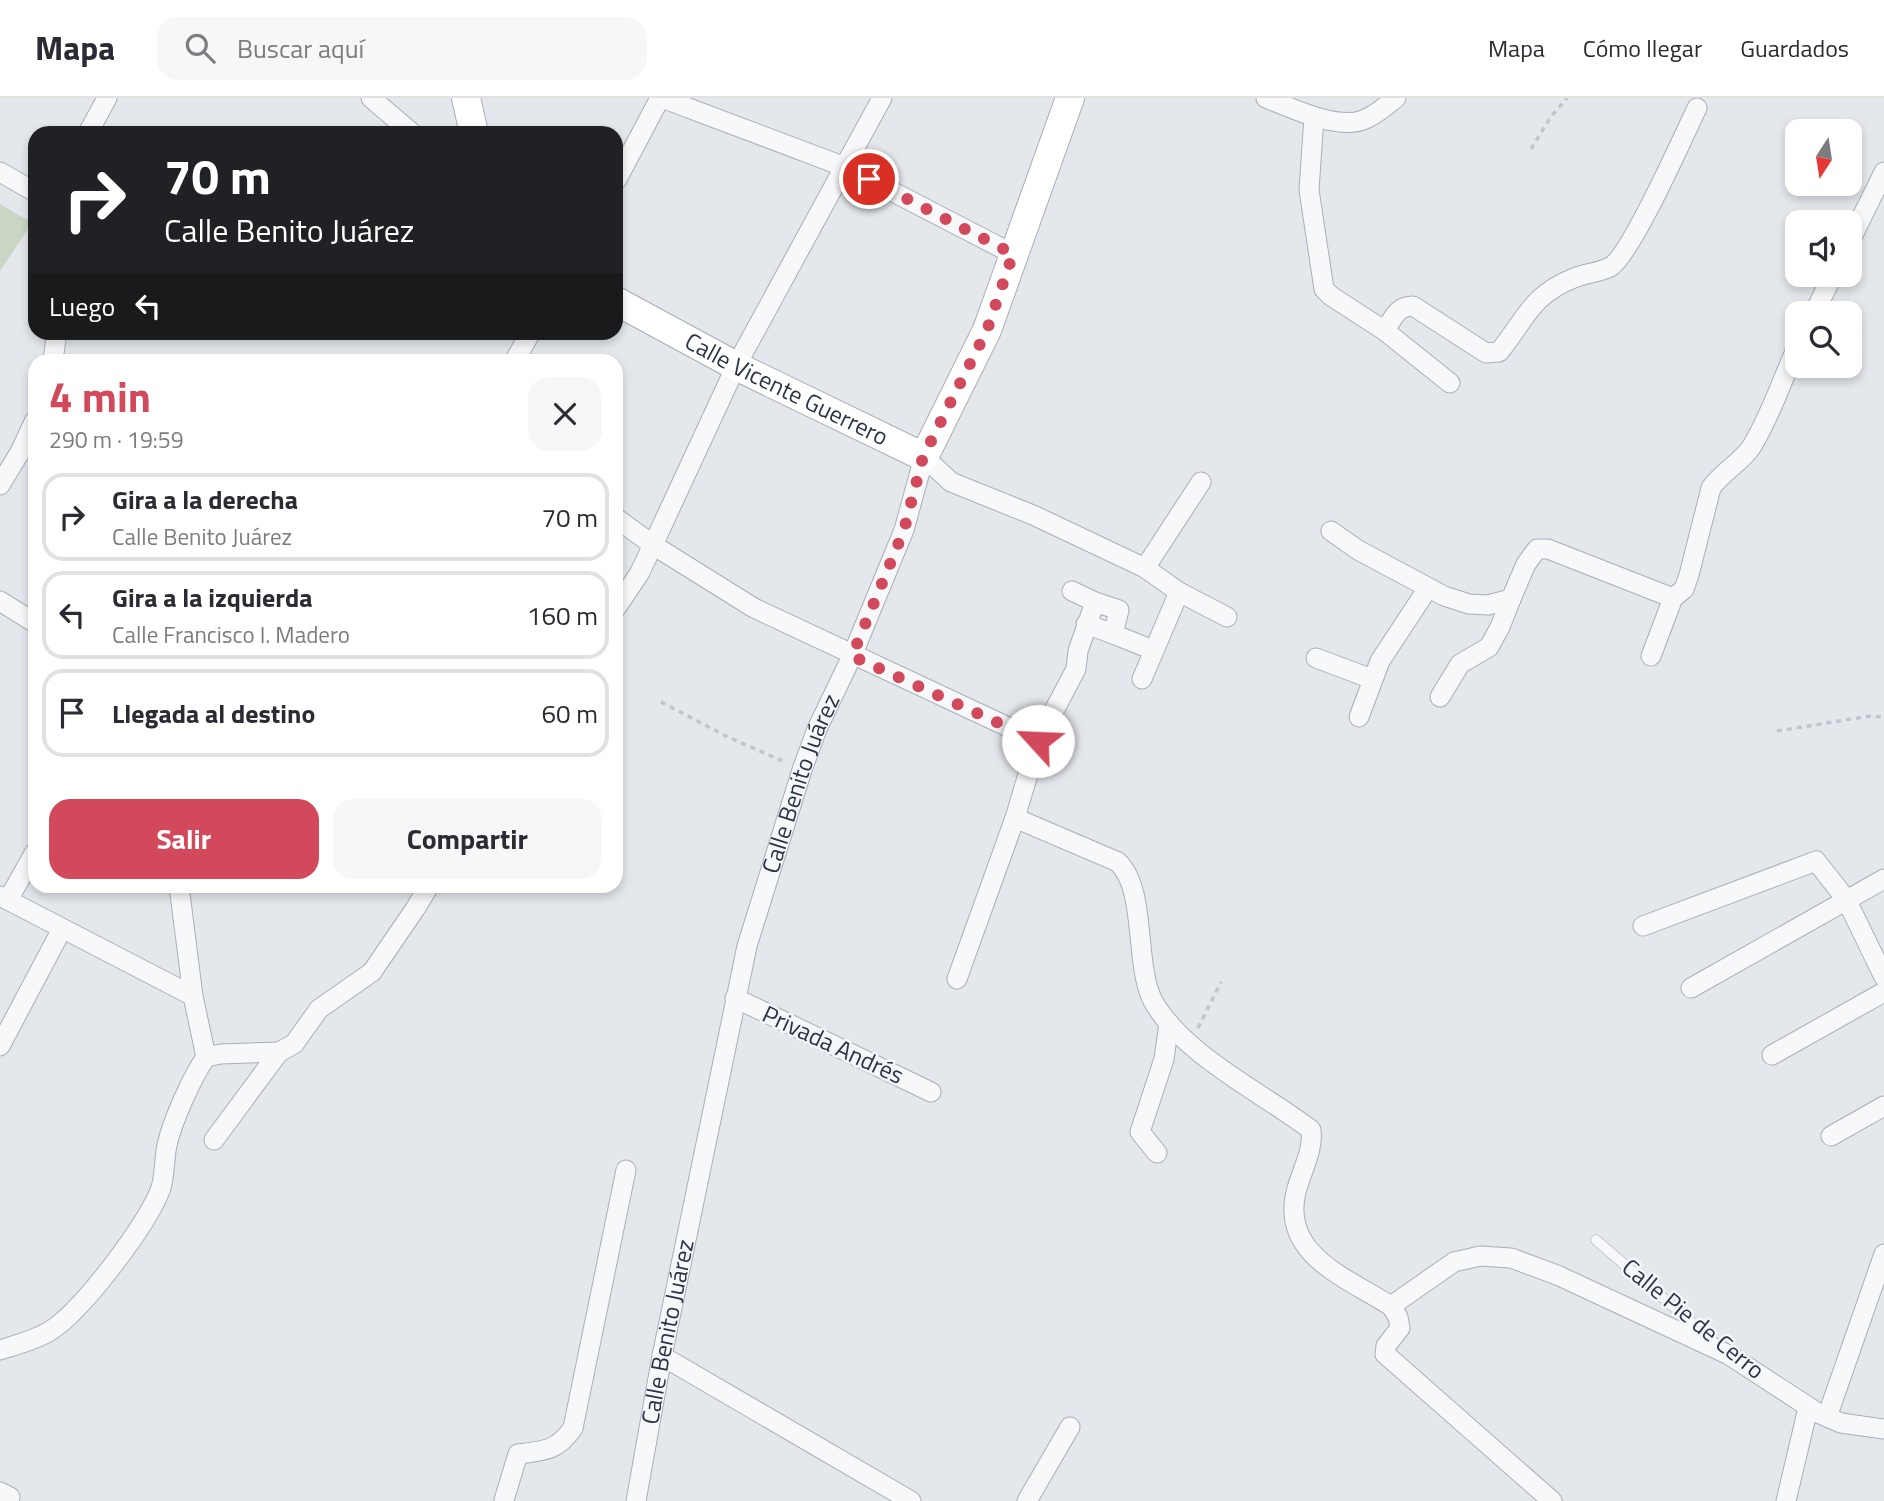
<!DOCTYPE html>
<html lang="es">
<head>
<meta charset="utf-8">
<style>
  :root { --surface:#fff; --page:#f7f7f7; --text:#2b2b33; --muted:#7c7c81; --line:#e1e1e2; --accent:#d1495b }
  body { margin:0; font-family:"Titillium Web",sans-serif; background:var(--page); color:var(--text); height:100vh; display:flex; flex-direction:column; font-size:26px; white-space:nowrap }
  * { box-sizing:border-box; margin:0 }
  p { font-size:23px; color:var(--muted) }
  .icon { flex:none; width:38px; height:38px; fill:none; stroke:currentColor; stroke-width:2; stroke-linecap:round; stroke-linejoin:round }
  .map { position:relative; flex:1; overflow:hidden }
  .drawer { position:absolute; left:28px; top:256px; width:595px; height:539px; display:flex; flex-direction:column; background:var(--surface); border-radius:21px; box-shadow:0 4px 10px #0003 }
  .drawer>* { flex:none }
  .hud { position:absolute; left:28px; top:28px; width:595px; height:214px; border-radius:21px; box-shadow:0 4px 10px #0003; background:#202124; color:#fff; overflow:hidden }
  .needle { width:46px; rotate:192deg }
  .fabs { position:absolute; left:1785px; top:21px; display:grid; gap:14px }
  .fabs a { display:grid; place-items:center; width:77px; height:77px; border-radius:14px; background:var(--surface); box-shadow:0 4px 10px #0003; font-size:35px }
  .pin { position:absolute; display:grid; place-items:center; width:60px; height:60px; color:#fff; margin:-30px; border:4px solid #fff; border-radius:50%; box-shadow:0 2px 7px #0007 }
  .me { position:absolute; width:77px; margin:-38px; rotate:295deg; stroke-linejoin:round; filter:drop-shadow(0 0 5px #0008) }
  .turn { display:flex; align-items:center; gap:24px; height:147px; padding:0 21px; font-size:32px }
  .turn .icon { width:91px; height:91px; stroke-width:2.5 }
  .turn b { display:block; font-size:49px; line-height:60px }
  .then { display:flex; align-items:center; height:66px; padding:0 21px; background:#0003; gap:14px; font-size:26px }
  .round { display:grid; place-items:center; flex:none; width:74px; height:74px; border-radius:21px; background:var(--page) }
  .head { display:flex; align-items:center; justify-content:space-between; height:119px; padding:0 21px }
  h1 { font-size:42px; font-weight:700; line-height:52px; color:var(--accent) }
  .action { display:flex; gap:14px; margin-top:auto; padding:14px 21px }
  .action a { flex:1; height:80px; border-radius:21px; background:var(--accent); color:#fff; font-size:28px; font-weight:700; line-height:80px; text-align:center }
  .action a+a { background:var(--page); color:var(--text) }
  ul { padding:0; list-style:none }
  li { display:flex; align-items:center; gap:21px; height:88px; margin:0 14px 10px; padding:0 7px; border:4px solid var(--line); border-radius:21px }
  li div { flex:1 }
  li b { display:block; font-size:26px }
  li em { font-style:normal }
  header { display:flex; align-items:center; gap:42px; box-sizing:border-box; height:98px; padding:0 35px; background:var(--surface); border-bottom:2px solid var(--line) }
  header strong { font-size:33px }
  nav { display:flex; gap:38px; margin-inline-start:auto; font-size:24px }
  .search { width:490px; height:63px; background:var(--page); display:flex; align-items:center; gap:18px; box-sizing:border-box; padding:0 24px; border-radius:21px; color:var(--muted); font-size:26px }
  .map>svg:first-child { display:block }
  .green { fill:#c9d6c5 }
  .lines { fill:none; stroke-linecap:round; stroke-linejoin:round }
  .lane-casing { stroke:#a9aeb7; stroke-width:11 }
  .street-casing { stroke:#a9aeb7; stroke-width:21 }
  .secondary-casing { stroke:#a9aeb7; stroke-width:30 }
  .path { stroke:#c2c5cb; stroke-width:3.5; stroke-dasharray:5 5; stroke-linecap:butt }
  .lane { stroke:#f7f8fa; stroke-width:10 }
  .street { stroke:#f7f8fa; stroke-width:19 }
  .secondary { stroke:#fff; stroke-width:28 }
  .route { stroke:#d1495b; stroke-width:12; stroke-dasharray:0 21.6 }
  .labels { text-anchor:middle; stroke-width:5; stroke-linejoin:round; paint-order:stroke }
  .street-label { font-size:24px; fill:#2b3445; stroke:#f4f6f9 }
</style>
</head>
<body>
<header>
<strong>Mapa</strong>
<div class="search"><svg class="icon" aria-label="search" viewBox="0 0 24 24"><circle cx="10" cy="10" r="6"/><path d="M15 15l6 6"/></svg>Buscar aquí</div>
<nav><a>Mapa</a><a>Cómo llegar</a><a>Guardados</a></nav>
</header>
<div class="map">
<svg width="1884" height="1403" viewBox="0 0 1884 1403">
  <rect width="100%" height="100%" fill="#e4e7ec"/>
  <path class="green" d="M0,106L32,125L0,173Z"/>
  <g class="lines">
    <g class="lane-casing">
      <path id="lane" d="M1596,1142L1712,1242"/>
    </g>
    <g class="street-casing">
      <g id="street">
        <path d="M371,0L412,35"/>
        <path d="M662,0L845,69L1013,156"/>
        <path d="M1266,0C1291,10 1337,32 1363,22C1375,18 1387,7 1396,0"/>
        <path d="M1314,19L1309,92L1324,191L1331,198L1385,233L1450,285"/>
        <path d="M88,35L107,0"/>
        <path d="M0,74L35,94"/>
        <path d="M616,83L660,0"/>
        <path d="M1850,143L1884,74"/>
        <path d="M1814,215L1833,177"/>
        <path d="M1385,233C1393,220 1397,208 1413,208L1486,255L1499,254C1526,221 1531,197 1574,180C1585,175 1599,175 1610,169C1630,159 1684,37 1697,10"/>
        <path d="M53,262L57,234"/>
        <path d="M515,262L531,234"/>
        <path d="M0,387L20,354L35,322"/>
        <path d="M616,420L653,447L754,510L1038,643L1015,720L1118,764C1147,792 1134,866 1153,903C1183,957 1263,995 1311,1032C1314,1052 1301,1074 1296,1094C1281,1157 1347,1180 1391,1208L1398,1219L1400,1230L1386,1248L1385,1256L1552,1403"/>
        <path d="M1331,433L1358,452L1444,498L1469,506L1488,507L1511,501L1526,466L1537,451H1548L1673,500"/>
        <path d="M1145,470L1201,384"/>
        <path d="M1072,493L1095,504"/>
        <path d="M0,503L35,525"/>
        <path d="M616,510L639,476L653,447L736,268L882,0"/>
        <path d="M1113,536L1153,552"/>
        <path d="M1651,558L1673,500L1684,491L1689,477L1711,390C1722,374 1742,364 1752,348C1771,317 1782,282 1797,249"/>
        <path d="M1316,560L1372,581"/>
        <path d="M1142,581L1179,494"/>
        <path d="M1440,599L1460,566L1489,549L1500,529L1511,501"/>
        <path d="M1359,619L1380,563L1428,490"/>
        <path d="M1038,643L1076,571L1078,553L1095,504L1119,512L1113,536L1086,526"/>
        <path d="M179,788L193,898"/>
        <path d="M0,798L193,898L206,959"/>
        <path d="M8,802L35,754"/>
        <path d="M1643,828L1816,763L1846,801L1884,879"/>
        <path d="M957,881L1015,720"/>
        <path d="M1691,890L1884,781"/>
        <path d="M735,900L931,994"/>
        <path d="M0,948L62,831"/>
        <path d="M1772,957L1884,894"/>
        <path d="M1831,1038L1884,1008"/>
        <path d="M214,1042L279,954"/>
        <path d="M1157,1055L1140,1034L1164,961L1169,925"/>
        <path d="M1391,1208L1454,1164L1480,1158L1511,1160L1557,1177L1729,1257L1818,1315L1841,1325L1884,1331"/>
        <path d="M0,1252C16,1247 35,1242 50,1233C83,1212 148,1126 161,1090C165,1076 164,1061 167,1047C172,1024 192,979 206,959L221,956L279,954L294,946L319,911L372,874L415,811L429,788"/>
        <path d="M662,1258L911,1403"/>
        <path d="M1827,1319L1884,1156"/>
        <path d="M0,1394L10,1399"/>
        <path d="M504,1402L518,1356C544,1353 557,1353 573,1330L626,1072"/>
        <path id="s1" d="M636,1403L662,1258L747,848L802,672L817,631L852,558L904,432L924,359L951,384L1033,417L1145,470L1179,494L1227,519"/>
        <path d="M1027,1403L1070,1329"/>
        <path d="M1786,1403L1808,1310"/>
      </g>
    </g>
    <g class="secondary-casing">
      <g id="secondary">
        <path d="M466,0L474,35"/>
        <path id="s2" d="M616,203L736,268L924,359L987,232L1070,0"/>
      </g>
    </g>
    <path class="path" d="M1531,51L1550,20L1567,0
      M661,604L728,639L785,664
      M1777,633L1870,618L1884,619
      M1198,930L1221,884"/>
    <use href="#lane" class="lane"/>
    <use href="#street" class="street"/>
    <use href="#secondary" class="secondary"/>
  </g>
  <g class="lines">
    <path class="route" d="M869,81L1013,156L987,232L923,359L904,432L852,558L1038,643"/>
  </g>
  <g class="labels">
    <g class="street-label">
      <text dy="8" stroke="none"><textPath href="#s2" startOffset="192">Calle Vicente Guerrero</textPath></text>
      <text dy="8" stroke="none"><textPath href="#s1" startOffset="737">Calle Benito Juárez</textPath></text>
      <text transform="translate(833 947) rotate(25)" y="8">Privada Andrés</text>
      <text transform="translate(1693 1221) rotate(39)" y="8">Calle Pie de Cerro</text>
      <text dy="8" stroke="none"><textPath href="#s1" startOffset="172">Calle Benito Juárez</textPath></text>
    </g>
  </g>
</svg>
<div class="fabs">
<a><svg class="needle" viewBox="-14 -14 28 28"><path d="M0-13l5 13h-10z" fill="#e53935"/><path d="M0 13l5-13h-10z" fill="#7c7c81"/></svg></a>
<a><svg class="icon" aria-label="sound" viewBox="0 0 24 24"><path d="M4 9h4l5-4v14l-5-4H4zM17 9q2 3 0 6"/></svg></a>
<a><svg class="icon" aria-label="search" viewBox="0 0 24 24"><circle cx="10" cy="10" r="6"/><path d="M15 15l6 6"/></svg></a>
</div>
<div class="pin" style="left:869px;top:81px;background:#d93025"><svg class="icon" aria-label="arrive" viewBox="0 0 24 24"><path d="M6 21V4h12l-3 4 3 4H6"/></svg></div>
<svg class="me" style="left:1038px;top:643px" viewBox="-20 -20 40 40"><circle r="19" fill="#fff"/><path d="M0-13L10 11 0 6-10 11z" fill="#d1495b"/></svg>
<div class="hud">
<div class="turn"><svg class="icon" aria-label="right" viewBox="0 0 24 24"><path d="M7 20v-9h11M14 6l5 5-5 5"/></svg><div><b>70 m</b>Calle Benito Juárez</div></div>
<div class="then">Luego<svg class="icon" aria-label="left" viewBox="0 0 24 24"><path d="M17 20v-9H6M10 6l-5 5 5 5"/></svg></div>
</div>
<section class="drawer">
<div class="head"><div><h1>4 min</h1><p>290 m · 19:59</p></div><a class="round"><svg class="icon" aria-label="close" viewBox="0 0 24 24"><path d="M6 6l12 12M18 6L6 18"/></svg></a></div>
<ul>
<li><svg class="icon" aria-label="right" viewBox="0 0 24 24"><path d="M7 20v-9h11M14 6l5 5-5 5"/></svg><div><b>Gira a la derecha</b><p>Calle Benito Juárez</p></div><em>70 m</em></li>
<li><svg class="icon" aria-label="left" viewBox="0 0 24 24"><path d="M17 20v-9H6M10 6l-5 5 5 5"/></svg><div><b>Gira a la izquierda</b><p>Calle Francisco I. Madero</p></div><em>160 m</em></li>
<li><svg class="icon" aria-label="arrive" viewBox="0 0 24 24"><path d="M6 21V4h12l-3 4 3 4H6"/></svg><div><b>Llegada al destino</b></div><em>60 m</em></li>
</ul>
<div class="action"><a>Salir</a><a>Compartir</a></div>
</section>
</div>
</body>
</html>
